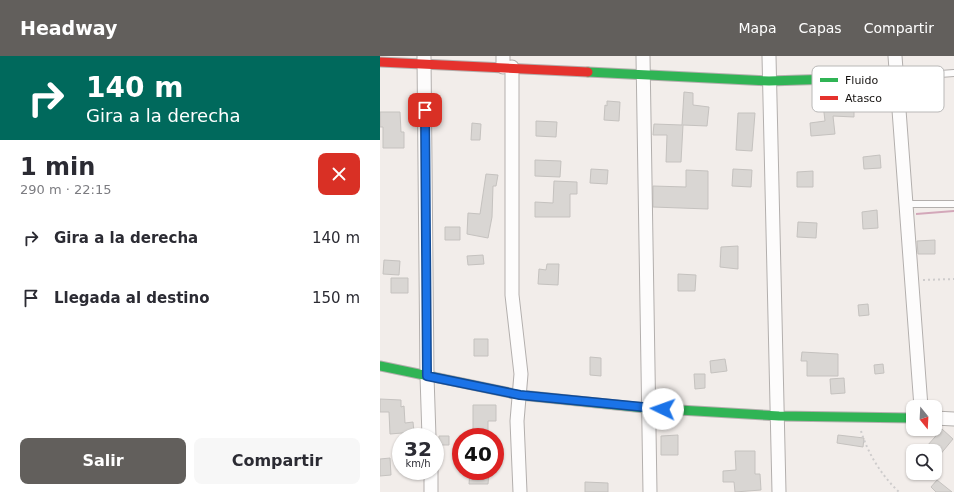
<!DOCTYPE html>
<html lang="es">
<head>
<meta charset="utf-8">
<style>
  :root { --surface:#fff; --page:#f7f7f7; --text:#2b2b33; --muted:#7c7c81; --accent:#625f5c }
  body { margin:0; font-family:"DejaVu Sans",sans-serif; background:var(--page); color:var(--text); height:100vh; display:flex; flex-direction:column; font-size:15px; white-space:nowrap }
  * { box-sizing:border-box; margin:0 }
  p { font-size:13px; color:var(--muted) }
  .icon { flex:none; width:22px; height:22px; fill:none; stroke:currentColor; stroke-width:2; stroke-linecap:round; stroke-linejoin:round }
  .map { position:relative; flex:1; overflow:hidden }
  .drawer { display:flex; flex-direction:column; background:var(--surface); width:380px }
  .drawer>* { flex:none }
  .top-card { background:#00695c; color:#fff; overflow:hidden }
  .needle { width:26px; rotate:162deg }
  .tools { position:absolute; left:526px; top:344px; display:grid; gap:8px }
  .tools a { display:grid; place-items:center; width:36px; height:36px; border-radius:8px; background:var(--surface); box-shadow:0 1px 3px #0004; font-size:20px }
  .speed { position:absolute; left:12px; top:372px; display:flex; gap:8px; font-size:20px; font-weight:700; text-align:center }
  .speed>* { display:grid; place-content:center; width:52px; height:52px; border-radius:50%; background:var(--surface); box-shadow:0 1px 3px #0004; line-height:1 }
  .speed small { font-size:10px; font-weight:400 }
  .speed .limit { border:6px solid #d22; background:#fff; color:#111 }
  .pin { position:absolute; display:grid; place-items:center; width:34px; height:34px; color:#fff; margin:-17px; border-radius:8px; box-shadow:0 2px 6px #0006 }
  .me { position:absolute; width:44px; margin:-22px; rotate:273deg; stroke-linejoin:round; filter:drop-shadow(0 0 3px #0008) }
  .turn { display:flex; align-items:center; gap:14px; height:84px; padding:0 20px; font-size:18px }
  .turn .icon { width:52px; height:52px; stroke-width:2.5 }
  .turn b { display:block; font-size:28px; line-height:34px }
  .round { display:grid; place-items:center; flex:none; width:42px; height:42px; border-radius:8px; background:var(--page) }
  .head { display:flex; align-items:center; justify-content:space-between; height:68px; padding:0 20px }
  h1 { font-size:24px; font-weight:700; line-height:30px }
  .action { display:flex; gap:8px; margin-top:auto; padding:8px 20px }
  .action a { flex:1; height:46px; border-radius:8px; background:var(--accent); color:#fff; font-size:16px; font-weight:700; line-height:46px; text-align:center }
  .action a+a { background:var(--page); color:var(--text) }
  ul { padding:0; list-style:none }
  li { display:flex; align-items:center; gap:12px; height:60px; padding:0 20px }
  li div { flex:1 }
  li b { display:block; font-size:15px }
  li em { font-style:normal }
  header { display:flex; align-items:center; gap:24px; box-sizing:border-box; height:56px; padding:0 20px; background:var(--accent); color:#fff }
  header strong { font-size:19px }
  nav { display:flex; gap:22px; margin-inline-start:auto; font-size:14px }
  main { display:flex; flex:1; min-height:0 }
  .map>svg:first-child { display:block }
  .water { fill:#d3a7b9 }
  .building { fill:#d9d6d3; stroke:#c5c2bf }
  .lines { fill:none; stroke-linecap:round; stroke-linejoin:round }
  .lane-casing { stroke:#b3afad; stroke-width:8 }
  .street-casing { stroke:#b3afad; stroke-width:15 }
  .fast-casing { stroke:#b3afad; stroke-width:11 }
  .jam-casing { stroke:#b3afad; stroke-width:11 }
  .path { stroke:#cecccc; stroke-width:2; stroke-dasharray:2 3; stroke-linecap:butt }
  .lane { stroke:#fdfcfc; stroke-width:6 }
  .street { stroke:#fdfcfc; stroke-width:13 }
  .fast { stroke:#30b455; stroke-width:9 }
  .jam { stroke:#e5322d; stroke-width:9 }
  .route-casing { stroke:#114b97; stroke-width:10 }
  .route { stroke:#1a73e8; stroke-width:7 }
  .key { fill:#fff; stroke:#b9b8b7; stroke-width:1 }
  .key-label { font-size:11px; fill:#151210 }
</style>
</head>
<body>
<header>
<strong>Headway</strong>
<nav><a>Mapa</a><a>Capas</a><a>Compartir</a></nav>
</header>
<main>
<section class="drawer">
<div class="top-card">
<div class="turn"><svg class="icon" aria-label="right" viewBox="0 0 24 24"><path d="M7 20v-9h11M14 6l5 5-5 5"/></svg><div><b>140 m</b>Gira a la derecha</div></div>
</div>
<div class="head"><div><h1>1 min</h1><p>290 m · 22:15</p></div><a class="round" style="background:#d93025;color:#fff"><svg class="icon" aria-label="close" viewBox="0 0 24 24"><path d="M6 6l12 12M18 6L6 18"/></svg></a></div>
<ul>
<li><svg class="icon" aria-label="right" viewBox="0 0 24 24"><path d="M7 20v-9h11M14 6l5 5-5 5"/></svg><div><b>Gira a la derecha</b></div><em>140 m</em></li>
<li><svg class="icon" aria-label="arrive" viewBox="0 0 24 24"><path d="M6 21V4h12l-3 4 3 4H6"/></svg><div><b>Llegada al destino</b></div><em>150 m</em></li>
</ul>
<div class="action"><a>Salir</a><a>Compartir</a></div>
</section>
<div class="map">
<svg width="574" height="436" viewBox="0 0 574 436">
  <rect width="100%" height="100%" fill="#f2edea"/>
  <path class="water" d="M574,154V156L536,159V157Z"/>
  <path class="building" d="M304,36L313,37V49L329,51L327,70L303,69L301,106H286L287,79H273L274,68L302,69Z
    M451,39L452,51H474V61L453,60L455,78L431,80L430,67L445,65L442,40Z
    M227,45L240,46L239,65L224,64L225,49L227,50Z
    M0,56H20L21,76H24V92H3V71H0Z
    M358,57H375L372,95L356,94Z
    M156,65L177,66L176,81L156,80Z
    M92,67L101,68L100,84H91Z
    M500,99L501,112L484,113L483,101Z
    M155,104L181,105L180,121L155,120Z
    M211,113L228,114L227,128L210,127Z
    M353,113L372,114L371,131L352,130Z
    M306,114L328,115V153L273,151V130L306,131Z
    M433,115V131H417V116Z
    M106,118L118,119L116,130H113L112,161L108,182L87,178L88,157L100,158Z
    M174,125L197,126V138H190V161H155V146L173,147Z
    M497,154L498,172L483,173L482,156Z
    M418,166L437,167L436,182L417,181Z
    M65,171H80V184H65Z
    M555,184V198H538L537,185Z
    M358,190V213L340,211L341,191Z
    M103,199L104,208L88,209L87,200Z
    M4,204L20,205L19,219L3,218Z
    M167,208H179L178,229L158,228L159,213L166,214Z
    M298,218L316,219L315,235H298Z
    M11,222H28V237H11Z
    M488,248L489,259L479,260L478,249Z
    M94,283H108V300H94Z
    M422,296L458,298V320H427V305H421Z
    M210,301L221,302V320L210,319Z
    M345,303L347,315L331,317L330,305Z
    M503,308L504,317L495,318L494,309Z
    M314,318H325V332L315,333Z
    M464,322L465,337L451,338L450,323Z
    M0,343L21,344V351L24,350L25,367L33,366L34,376L10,378L9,356H0Z
    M93,349H116V365H108V381H93Z
    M562,373L573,383L559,400L555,395L547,390Z
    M298,379V399H281V380Z
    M458,379L484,382L483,391L457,387Z
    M59,380H69V389H59Z
    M355,395H375V418H380L381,434L355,436L354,426H343V415L356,414Z
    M10,402L11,419L0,420V403Z
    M90,415L109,416L108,428H89Z
    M557,424L572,436H556L551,431Z
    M205,426L228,427V436H205Z"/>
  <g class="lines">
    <g class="lane-casing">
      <path id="lane" d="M518,21L574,17
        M526,148H574"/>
    </g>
    <g class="street-casing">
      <path id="street" d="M263,0L270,436
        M389,0L399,436
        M515,0L541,351
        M44,1L47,320L49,381
        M123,11V0
        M132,11V239L141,318L137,365L140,436
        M555,362L574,363
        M51,415V436"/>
    </g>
    <g class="fast-casing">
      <path id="fast" d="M208,16L389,25L517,21
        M0,310L140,339L265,352L399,360L533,362"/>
    </g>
    <g class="jam-casing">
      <path id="jam" d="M0,6L208,16"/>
    </g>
    <path class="path" d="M543,224L574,223
      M481,375C488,398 502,420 519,436"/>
    <use href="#lane" class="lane"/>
    <use href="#street" class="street"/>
    <use href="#fast" class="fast"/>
    <use href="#jam" class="jam"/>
  </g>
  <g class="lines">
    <g class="route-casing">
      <path id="route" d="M45,54L47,320L140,339L283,353"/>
    </g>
    <use href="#route" class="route"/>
  </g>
  <rect x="432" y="10" width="132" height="46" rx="6" class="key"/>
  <rect x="440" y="22" width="18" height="4" fill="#30b455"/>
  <rect x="440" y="40" width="18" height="4" fill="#e5322d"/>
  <g class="key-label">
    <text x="465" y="28">Fluido</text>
    <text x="465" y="46">Atasco</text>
  </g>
</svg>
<div class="tools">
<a><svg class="needle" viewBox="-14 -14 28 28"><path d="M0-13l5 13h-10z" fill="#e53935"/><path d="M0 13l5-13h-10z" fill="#7c7c81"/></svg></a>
<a><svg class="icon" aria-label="search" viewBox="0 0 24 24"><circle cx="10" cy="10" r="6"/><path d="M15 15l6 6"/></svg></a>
</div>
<div class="speed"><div>32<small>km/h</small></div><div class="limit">40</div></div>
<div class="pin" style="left:45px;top:54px;background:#d93025"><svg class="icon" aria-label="arrive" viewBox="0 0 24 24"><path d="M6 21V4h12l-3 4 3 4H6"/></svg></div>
<svg class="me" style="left:283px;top:353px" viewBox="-20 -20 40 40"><circle r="19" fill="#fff"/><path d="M0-13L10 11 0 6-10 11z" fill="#1a73e8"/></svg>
</div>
</main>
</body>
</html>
